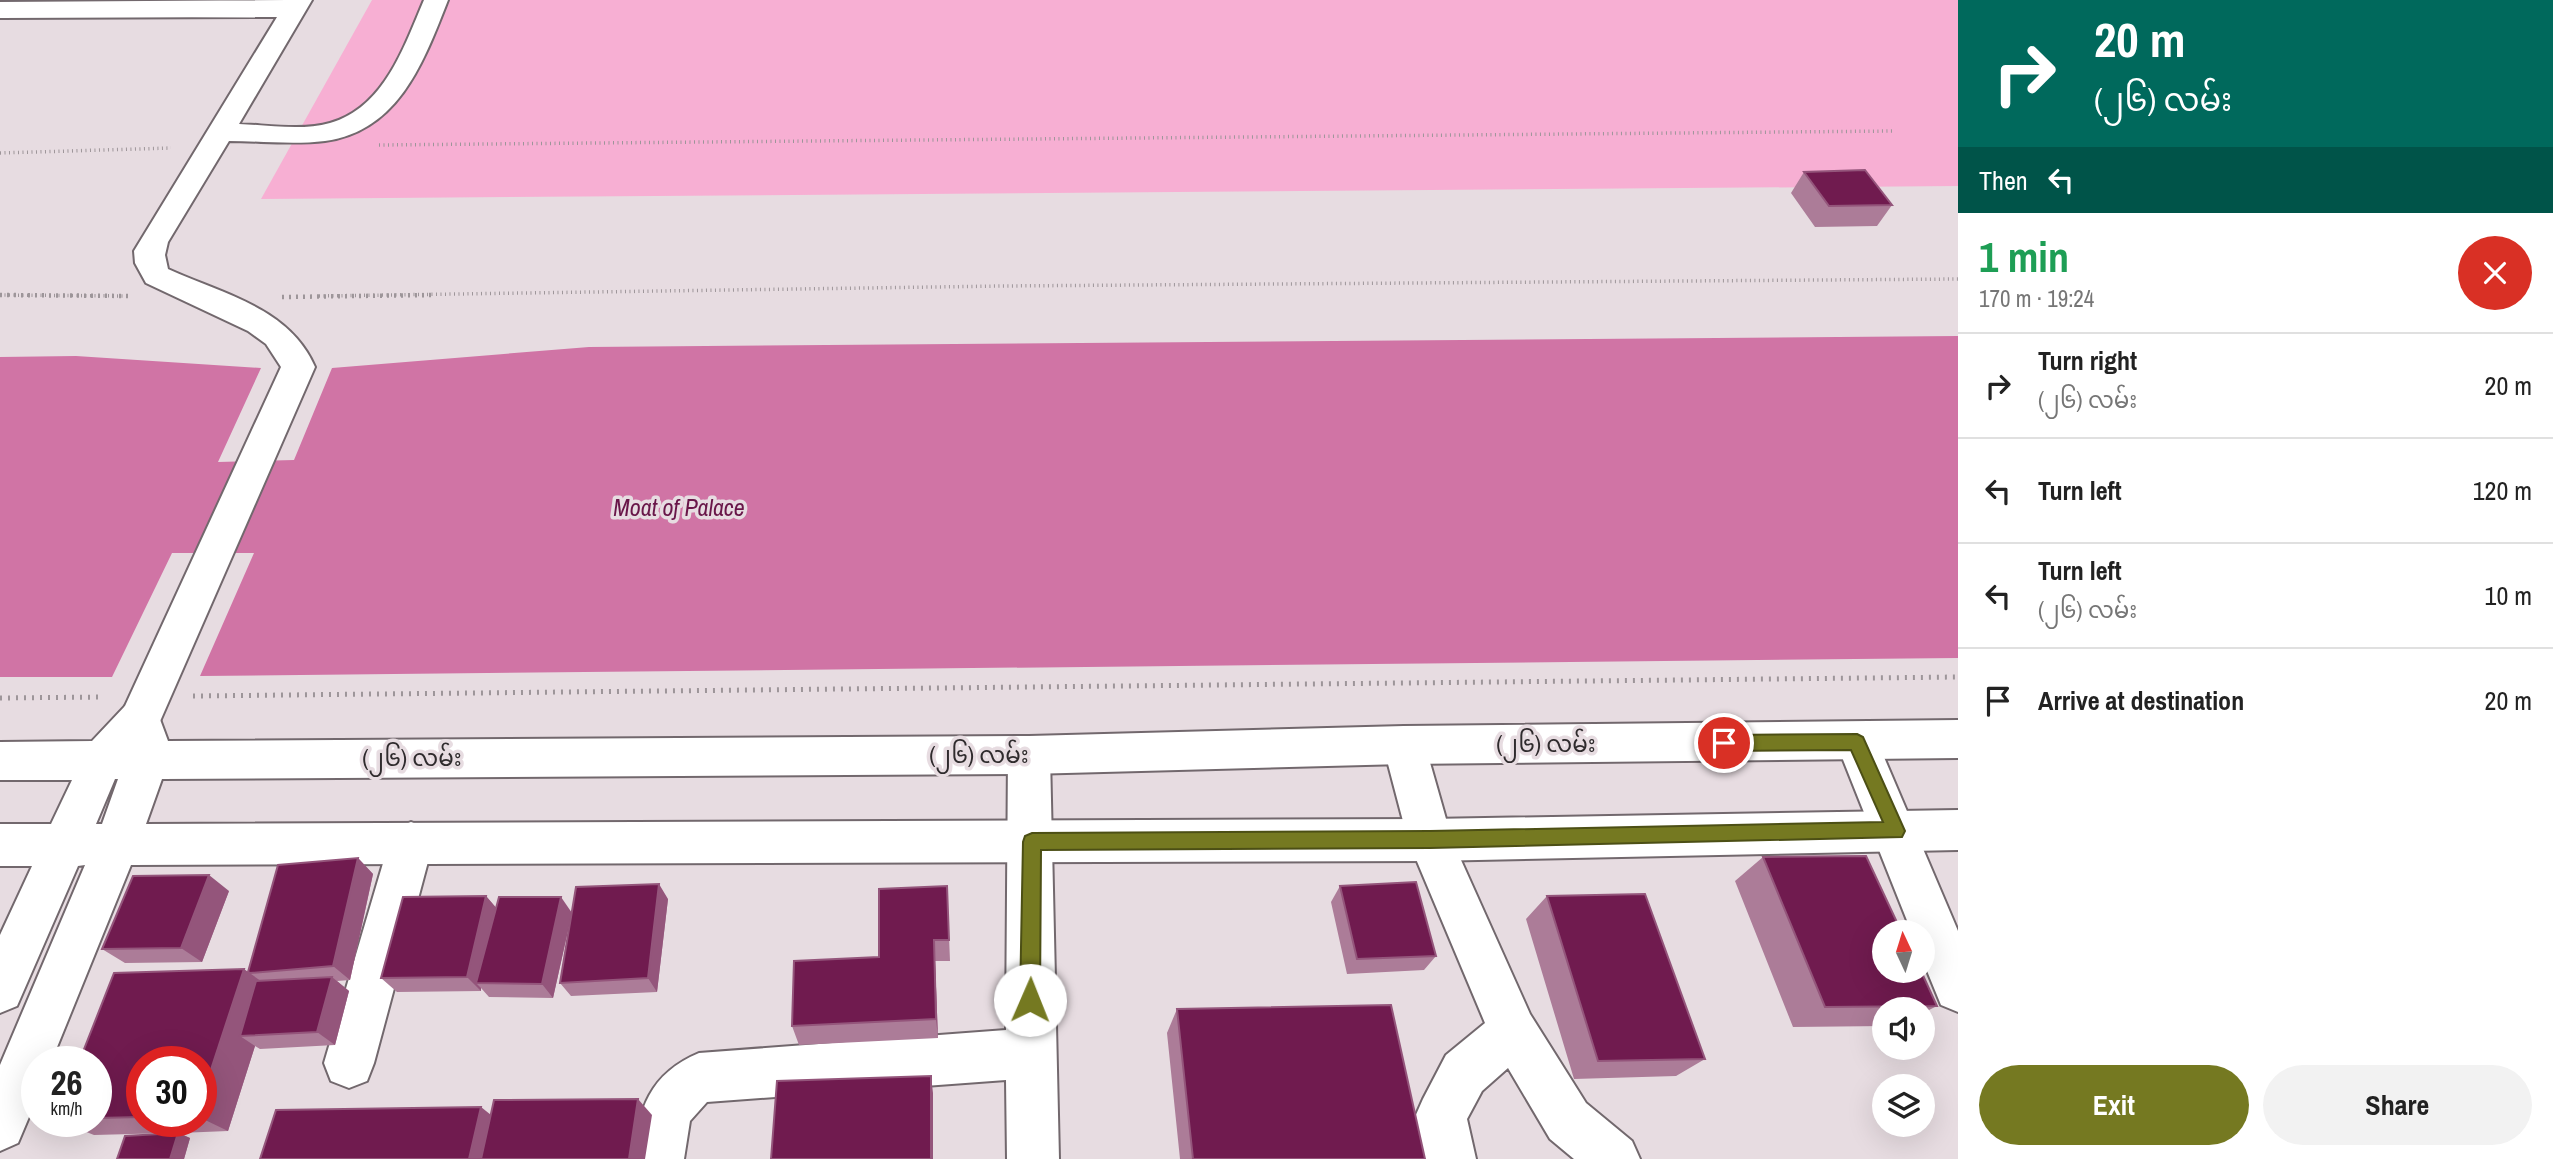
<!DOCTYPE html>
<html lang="en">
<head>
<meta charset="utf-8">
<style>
  :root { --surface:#fff; --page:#f2f2f2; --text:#222; --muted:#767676; --line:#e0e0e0; --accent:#757921 }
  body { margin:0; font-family:"Archivo Narrow","Noto Sans Myanmar",sans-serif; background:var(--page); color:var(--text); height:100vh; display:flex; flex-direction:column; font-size:26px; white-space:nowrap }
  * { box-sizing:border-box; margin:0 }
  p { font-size:23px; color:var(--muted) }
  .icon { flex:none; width:38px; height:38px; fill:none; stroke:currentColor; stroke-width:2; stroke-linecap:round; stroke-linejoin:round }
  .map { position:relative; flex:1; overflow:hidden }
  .side { display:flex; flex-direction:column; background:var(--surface); width:595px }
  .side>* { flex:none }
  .hud { background:#00695c; color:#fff; overflow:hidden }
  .needle { width:46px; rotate:356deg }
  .controls { position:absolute; left:1872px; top:920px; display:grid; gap:14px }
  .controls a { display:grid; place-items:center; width:63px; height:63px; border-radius:50%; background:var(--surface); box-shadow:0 7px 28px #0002; font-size:35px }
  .speed { position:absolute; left:21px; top:1046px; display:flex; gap:14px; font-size:35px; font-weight:700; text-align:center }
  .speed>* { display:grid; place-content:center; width:91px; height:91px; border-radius:50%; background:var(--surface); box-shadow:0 7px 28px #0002; line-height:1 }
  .speed small { font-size:18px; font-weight:400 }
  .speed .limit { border:10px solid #d22; background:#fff; color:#111 }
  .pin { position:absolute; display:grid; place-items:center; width:60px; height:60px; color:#fff; margin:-30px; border:4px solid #fff; border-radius:50%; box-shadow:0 2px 7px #0007 }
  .me { position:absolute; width:77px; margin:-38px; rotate:1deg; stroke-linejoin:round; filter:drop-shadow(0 0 5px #0008) }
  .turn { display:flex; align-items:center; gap:24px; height:147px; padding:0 21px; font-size:32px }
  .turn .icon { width:91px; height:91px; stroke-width:2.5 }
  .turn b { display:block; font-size:49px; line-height:60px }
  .then { display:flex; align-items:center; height:66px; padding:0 21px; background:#0003; gap:14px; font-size:26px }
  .round { display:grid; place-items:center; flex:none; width:74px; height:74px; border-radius:37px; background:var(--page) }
  .summary { display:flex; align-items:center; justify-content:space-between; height:119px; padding:0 21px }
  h1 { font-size:42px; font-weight:700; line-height:52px; color:#1e9e55 }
  .primary-button { display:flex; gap:14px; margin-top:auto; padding:14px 21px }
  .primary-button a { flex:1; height:80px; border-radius:42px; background:var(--accent); color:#fff; font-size:28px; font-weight:700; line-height:80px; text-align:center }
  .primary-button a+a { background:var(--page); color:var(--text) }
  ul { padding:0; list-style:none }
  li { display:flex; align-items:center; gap:21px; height:105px; padding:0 21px; border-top:2px solid var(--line) }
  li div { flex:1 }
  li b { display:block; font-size:26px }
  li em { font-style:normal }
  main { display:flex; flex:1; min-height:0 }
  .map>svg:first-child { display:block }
  .green { fill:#f7afd3 }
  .water { fill:#d074a5 }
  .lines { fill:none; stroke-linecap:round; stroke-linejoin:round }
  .minor-casing { stroke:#72686d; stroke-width:4 }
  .major-casing { stroke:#72686d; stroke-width:4 }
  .path-far2 { stroke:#9d9599; stroke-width:3.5; stroke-dasharray:1 3.5; stroke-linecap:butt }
  .path-far1 { stroke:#9d9599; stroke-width:4.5; stroke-dasharray:2 5; stroke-linecap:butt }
  .path { stroke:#9d9599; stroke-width:5; stroke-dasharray:2 6; stroke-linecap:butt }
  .minor { fill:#fff; fill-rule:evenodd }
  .major { fill:#fff; fill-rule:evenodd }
  .wall { fill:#ac7c98; fill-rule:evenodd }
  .shaded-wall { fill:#94557b }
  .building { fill:#701b4f; stroke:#94557b; stroke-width:2 }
  .route { fill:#757921; stroke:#4c4f15; stroke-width:2 }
  .labels { text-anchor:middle; stroke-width:7; stroke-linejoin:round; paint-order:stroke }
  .street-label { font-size:23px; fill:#2f2b2d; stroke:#e7dce1 }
  .water-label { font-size:24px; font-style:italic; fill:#691649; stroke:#e7dce1 }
</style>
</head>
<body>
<main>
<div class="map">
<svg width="1958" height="1159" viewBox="0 0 1958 1159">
  <rect width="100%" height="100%" fill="#e7dce1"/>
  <path class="green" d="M372,0H1958V186L261,199Z"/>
  <path class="water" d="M1958,336V658L200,676L254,553H172L112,677H0V357L76,356L261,368L218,462L294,460L332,368L589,347Z"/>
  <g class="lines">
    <g class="minor-casing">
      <path id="minor" d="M288,0H312L239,124C267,125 302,131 330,123C384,108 404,47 424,0H448C424,61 399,131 325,141C293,145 261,141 229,141L168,242L165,255L168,269C222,294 289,307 315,367L161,719L155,732L140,737L125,732L119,719L281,367L266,344L248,331L146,283L135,263L134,251L277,17L0,18V2Z
        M1857,723L1872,729L1958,931V1012L1941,1005L1923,961V933H1912L1836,742L1842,729Z
        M1404,726L1419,732L1425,745L1452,840L1530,1014L1586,1103L1632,1141L1640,1159H1574L1550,1139L1508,1068L1482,1091L1467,1119L1476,1159H1424L1415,1117L1423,1099L1446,1055L1485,1023L1408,840L1383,745L1389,732Z
        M1029,736L1044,742L1050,755L1059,1159H1007L1006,1080L707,1102L690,1121L684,1159H632C639,1109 649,1074 699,1053L1006,1030L1008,755L1014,742Z
        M411,822L427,828L433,843L374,1063L367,1081L349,1088L331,1081L324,1063L389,843L395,828Z"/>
    </g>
    <g class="major-casing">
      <path id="major" d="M140,701L155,706L168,741L1029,736L1404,726L1958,720V758L1404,764L1029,774L162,779L146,824L1430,819L1958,810V850L1430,861L131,865L51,1062H37V1098L18,1143L0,1151V1065L85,865L78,866L17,1006L0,1013V935L32,866H0V824H51L72,780H0V742L92,741L125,706ZM115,779H118L102,824H96Z"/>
    </g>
    <path class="path-far2" d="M379,145L1894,131
      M0,153L171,148
      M0,295L130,296
      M319,296L1002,286L1958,279"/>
    <path class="path-far1" d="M0,295L130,296
      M282,297L434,295"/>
    <path class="path" d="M193,696L1958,677
      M0,698L104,697"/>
    <use href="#minor" class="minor"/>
    <use href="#major" class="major"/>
  </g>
  <path class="wall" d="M1804,172L1892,205L1877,226L1815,227L1791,193Z
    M1763,857L1937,1006L1923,1013V1010H1885V1026L1793,1027L1735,881Z
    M358,858L373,874L350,980L337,981L349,991L335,1045L260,1049L255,1046L228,1131L179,1133L190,1138L184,1159H117L169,1133L94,1135L61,1122H96V1062L248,972ZM142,1062H201V1122H142Z
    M947,886L950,961H935L938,1038L799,1045L792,1026L879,957Z
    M1340,886L1436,956L1424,970L1347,974L1331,902Z
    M229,891L202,962L125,963L102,949Z
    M486,896L496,908L572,912L668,899L657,992L571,996L560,983L570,921L553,998L489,997L481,988V991L397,992L381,978Z
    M1547,896L1705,1059L1676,1076L1574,1079L1526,919Z
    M1177,1009L1425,1159H1180L1167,1033Z"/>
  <path class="shaded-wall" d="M358,858L373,874L350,980L333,966Z
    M209,875L229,891L202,962L181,948Z
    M659,884L668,899L657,992L648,978Z
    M486,896L499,911L476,983L481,988V991L467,977Z
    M561,897L572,913L553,998L542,984Z
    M934,940L935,961L938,1038L936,1019Z
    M244,969L272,989L240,1036L255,1046L228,1131L201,1118V1100Z
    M332,977L349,991L335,1045L317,1032Z
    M931,1076L933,1093V1159H931Z
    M638,1099L652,1115L645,1159H629Z
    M481,1107L501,1123L493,1159H469Z
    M178,1133L190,1138L184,1159H170Z"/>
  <path class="building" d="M1865,170L1892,205L1829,206L1804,172Z
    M1866,856L1902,933H1885V971H1921L1937,1006L1825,1007L1763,857Z
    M358,858L333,966L250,973L248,972L278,865Z
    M209,875L181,948L102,949L133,876Z
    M1416,882L1436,956L1357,959L1340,886Z
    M659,884L648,978L560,983L576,887Z
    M947,886L949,940H934L936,1019L792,1026L794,961L879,957V889Z
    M1645,894L1705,1059L1598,1061L1547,896Z
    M486,896L467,977L381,978L403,897Z
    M499,897H561L542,984L476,983Z
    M244,969L201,1100V1062H142V1117L96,1118V1062H79L114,973Z
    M332,977L317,1032L240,1036L256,981Z
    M1391,1005L1425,1159H1193L1177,1009Z
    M931,1076V1159H771L777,1081Z
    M638,1099L629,1159H481L494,1100Z
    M481,1107L469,1159H260L276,1110Z
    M178,1133L170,1159H117L125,1136Z"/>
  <path class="route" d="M1857,734L1863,737L1905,831L1902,837L1430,848L1041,850L1040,1000L1037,1007L1030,1010L1023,1007L1020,1000L1023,842L1025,836L1032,833L1430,831L1883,822L1851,750L1724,751L1715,743L1724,735Z"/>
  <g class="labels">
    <g class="street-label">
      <text x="1546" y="752">(၂၆) လမ်း</text>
      <text x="979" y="763">(၂၆) လမ်း</text>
      <text x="412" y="766">(၂၆) လမ်း</text>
    </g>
    <g class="water-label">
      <text x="679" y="516">Moat of Palace</text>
    </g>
  </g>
</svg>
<div class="controls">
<a><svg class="needle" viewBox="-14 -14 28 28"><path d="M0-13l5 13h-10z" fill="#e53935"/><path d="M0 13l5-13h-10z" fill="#767676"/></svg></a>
<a><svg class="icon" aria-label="sound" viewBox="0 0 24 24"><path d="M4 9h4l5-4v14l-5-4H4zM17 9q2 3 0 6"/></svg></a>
<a><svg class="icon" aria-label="layers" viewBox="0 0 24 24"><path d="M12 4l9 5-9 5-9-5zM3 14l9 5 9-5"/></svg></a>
</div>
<div class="speed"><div>26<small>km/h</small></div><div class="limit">30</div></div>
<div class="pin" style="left:1724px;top:743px;background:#d93025"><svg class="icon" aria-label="arrive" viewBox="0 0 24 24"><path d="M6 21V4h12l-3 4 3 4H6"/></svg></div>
<svg class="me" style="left:1030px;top:1000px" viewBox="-20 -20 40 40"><circle r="19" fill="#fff"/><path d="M0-13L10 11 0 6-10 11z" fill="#757921"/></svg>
</div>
<section class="side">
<div class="hud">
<div class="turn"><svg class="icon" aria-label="right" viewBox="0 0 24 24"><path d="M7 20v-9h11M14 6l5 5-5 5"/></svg><div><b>20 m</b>(၂၆) လမ်း</div></div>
<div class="then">Then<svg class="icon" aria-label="left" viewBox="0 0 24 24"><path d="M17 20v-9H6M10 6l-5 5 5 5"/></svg></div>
</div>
<div class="summary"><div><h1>1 min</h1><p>170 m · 19:24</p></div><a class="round" style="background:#d93025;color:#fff"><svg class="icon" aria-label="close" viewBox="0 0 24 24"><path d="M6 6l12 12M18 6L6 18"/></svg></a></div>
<ul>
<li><svg class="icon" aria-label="right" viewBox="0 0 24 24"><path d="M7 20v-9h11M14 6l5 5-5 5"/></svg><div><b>Turn right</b><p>(၂၆) လမ်း</p></div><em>20 m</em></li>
<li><svg class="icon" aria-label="left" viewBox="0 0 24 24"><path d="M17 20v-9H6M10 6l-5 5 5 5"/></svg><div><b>Turn left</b></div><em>120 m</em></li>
<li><svg class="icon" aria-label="left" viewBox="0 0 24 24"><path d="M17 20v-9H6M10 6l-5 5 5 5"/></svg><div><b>Turn left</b><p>(၂၆) လမ်း</p></div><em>10 m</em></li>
<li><svg class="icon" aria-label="arrive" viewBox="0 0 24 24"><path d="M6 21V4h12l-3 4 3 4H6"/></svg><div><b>Arrive at destination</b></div><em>20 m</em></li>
</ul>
<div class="primary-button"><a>Exit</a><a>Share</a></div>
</section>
</main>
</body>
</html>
